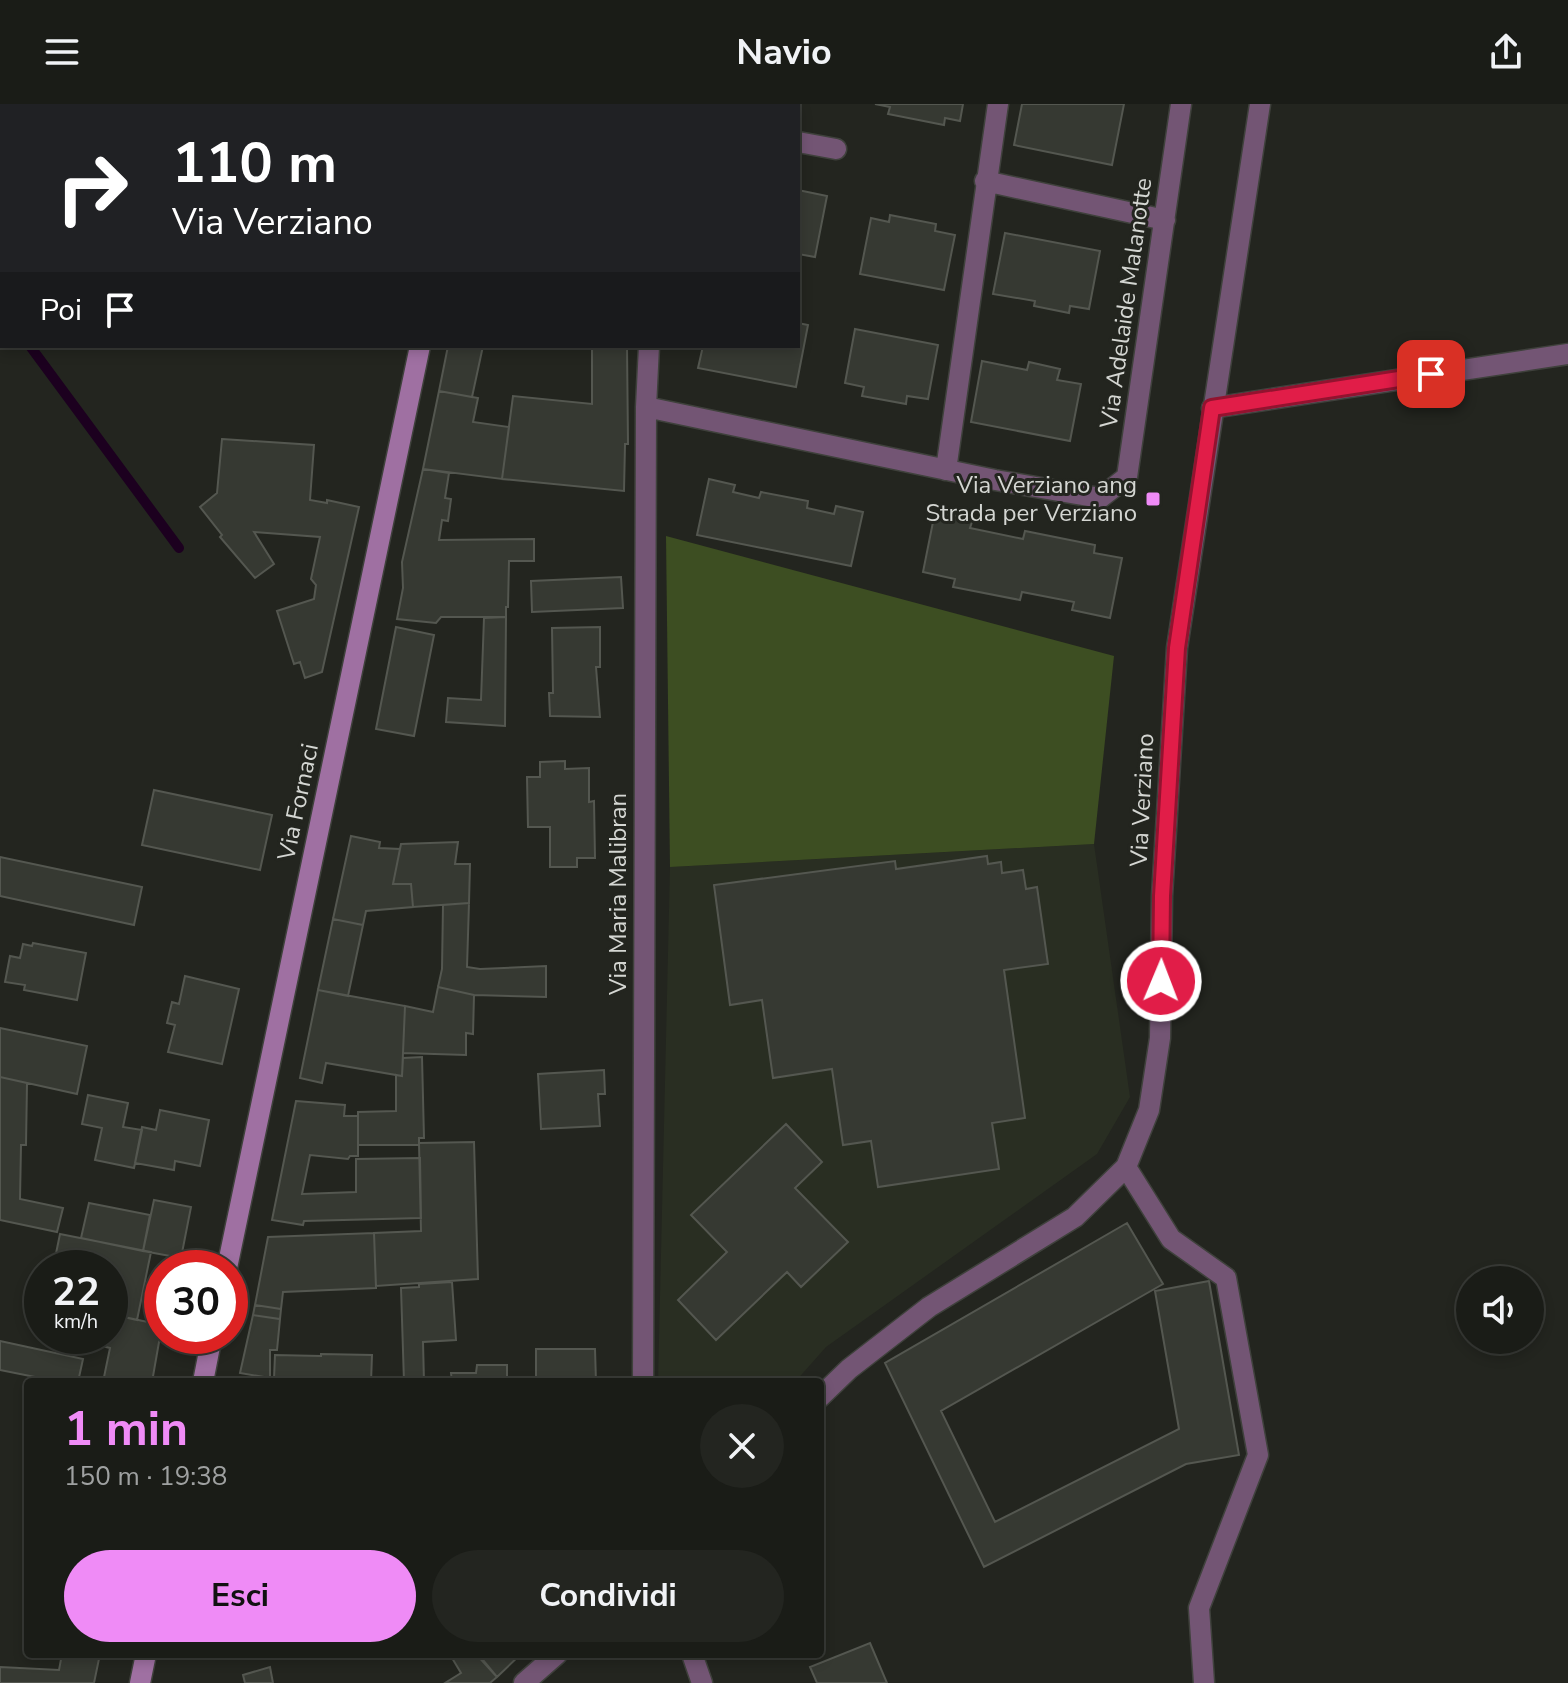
<!DOCTYPE html>
<html lang="it">
<head>
<meta charset="utf-8">
<style>
  :root { --surface:#1a1c17; --page:#232520; --text:#f1f3f6; --muted:#9fa1a1; --line:#383a36; --accent:#ef8bf6 }
  body { margin:0; font-family:"Nunito Sans",sans-serif; background:var(--page); color:var(--text); height:100vh; display:flex; flex-direction:column; font-size:30px; white-space:nowrap }
  * { box-sizing:border-box; margin:0 }
  p { font-size:26px; color:var(--muted) }
  .icon { flex:none; width:44px; height:44px; fill:none; stroke:currentColor; stroke-width:2; stroke-linecap:round; stroke-linejoin:round }
  .map { position:relative; flex:1; overflow:hidden }
  .details { position:absolute; left:24px; top:1274px; width:800px; height:280px; display:flex; flex-direction:column; background:var(--surface); border-radius:8px; box-shadow:0 4px 12px #0003,0 0 0 2px var(--line) }
  .details>* { flex:none }
  .top-card { position:absolute; left:0px; top:0px; width:800px; height:244px; box-shadow:0 4px 12px #0003,0 0 0 2px var(--line); background:#202124; color:#fff; overflow:hidden }
  .controls { position:absolute; left:1456px; top:1162px; display:grid; gap:16px }
  .controls a { display:grid; place-items:center; width:88px; height:88px; border-radius:50%; background:var(--surface); box-shadow:0 4px 12px #0003,0 0 0 2px var(--line); font-size:40px }
  .speed { position:absolute; left:24px; top:1146px; display:flex; gap:16px; font-size:40px; font-weight:700; text-align:center }
  .speed>* { display:grid; place-content:center; width:104px; height:104px; border-radius:50%; background:var(--surface); box-shadow:0 4px 12px #0003,0 0 0 2px var(--line); line-height:1 }
  .speed small { font-size:20px; font-weight:400 }
  .speed .limit { border:12px solid #d22; background:#fff; color:#111 }
  .pin { position:absolute; display:grid; place-items:center; width:68px; height:68px; color:#fff; margin:-34px; border-radius:16px; box-shadow:0 4px 12px #0006 }
  .me { position:absolute; width:88px; margin:-44px; rotate:1deg; stroke-linejoin:round; filter:drop-shadow(0 0 6px #0008) }
  .turn { display:flex; align-items:center; gap:28px; height:168px; padding:0 40px; font-size:36px }
  .turn .icon { width:104px; height:104px; stroke-width:2.5 }
  .turn b { display:block; font-size:56px; line-height:68px }
  .then { display:flex; align-items:center; height:76px; padding:0 40px; background:#0003; gap:16px; font-size:30px }
  .round { display:grid; place-items:center; flex:none; width:84px; height:84px; border-radius:42px; background:var(--page) }
  .summary { display:flex; align-items:center; justify-content:space-between; height:136px; padding:0 40px }
  h1 { font-size:48px; font-weight:700; line-height:60px; color:var(--accent) }
  .button { display:flex; gap:16px; margin-top:auto; padding:16px 40px }
  .button a { flex:1; height:92px; border-radius:48px; background:var(--accent); color:#111; font-size:32px; font-weight:700; line-height:92px; text-align:center }
  .button a+a { background:var(--page); color:var(--text) }
  header { display:flex; justify-content:space-between; align-items:center; height:104px; padding:0 40px; background:var(--surface); font-size:36px; font-weight:700 }
  .map>svg:first-child { display:block }
  .built { fill:#292e22 }
  .green { fill:#3d4e22 }
  .lines { fill:none; stroke-linecap:round; stroke-linejoin:round }
  .stream { stroke:#1c001f; stroke-width:10 }
  .building { fill:#363932; stroke:#545750; stroke-width:2 }
  .street-casing { stroke:#3f413c; stroke-width:23 }
  .secondary-casing { stroke:#3f413c; stroke-width:23 }
  .street { stroke:#735574; stroke-width:20 }
  .secondary { stroke:#9f70a2; stroke-width:20 }
  .route-casing { stroke:#92132f; stroke-width:20 }
  .route { stroke:#e11d48; stroke-width:14 }
  .poi-dot { fill:#ef8bf6; stroke:#23251f; stroke-width:3 }
  .labels { text-anchor:middle; stroke-width:6; stroke-linejoin:round; paint-order:stroke }
  .street-label { font-size:24px; fill:#d4d6d2; stroke:#23251f }
  .poi-label { font-size:24px; fill:#d4d6d2; stroke:#23251f; text-anchor:end }
</style>
</head>
<body>
<header><svg class="icon" aria-label="menu" viewBox="0 0 24 24"><path d="M4 6h16M4 12h16M4 18h16"/></svg>Navio<svg class="icon" aria-label="share" viewBox="0 0 24 24"><path d="M12 15V3M7 8l5-5 5 5M5 13v7h14v-7"/></svg></header>
<div class="map">
<svg width="1568" height="1579" viewBox="0 0 1568 1579">
  <rect width="100%" height="100%" fill="#23251f"/>
  <path class="built" d="M1094,740L1130,993L1097,1050L826,1243L795,1278H658L670,763Z"/>
  <path class="green" d="M666,432L1114,552L1094,740L670,763Z"/>
  <g class="lines">
    <path class="stream" d="M0,203L2,206
      M30,242L179,444"/>
  </g>
  <path class="building" d="M22,0H153L21,2Z
    M875,0H963L960,17L945,14L944,21L888,10L890,3Z
    M1022,0H1124L1112,61L1014,41Z
    M798,86L827,92L815,153L798,150Z
    M890,111L936,120L935,127L955,131L944,186L860,170L871,114L889,118Z
    M1005,129L1100,147L1089,205L1070,202L1069,209L1034,202L1035,197L993,190Z
    M798,219L808,221L796,283L698,264L703,242H798Z
    M855,225L938,241L928,295L907,292L906,300L862,292L864,283L845,279Z
    M448,242H483L472,293L439,287Z
    M592,242H627L628,340H625L624,387L502,375L513,292L592,300Z
    M982,257L1027,266L1029,258L1060,265L1057,276L1081,280L1070,337L971,318Z
    M439,287L478,294L473,318L509,323L502,375L423,365Z
    M222,335L314,341L310,396L327,399V396L359,403L322,568L305,574L300,558L294,560L277,507L314,495L316,481L311,475L320,433L254,428L274,460L255,474L220,433L222,431L200,403L217,389Z
    M423,365L449,369L445,394L451,395L448,417L442,416L439,436L534,435V457H509L508,503H506V513H441L436,519L397,515L403,484L402,458Z
    M709,375L735,381L733,388L759,394L761,388L808,397L807,404L834,410L836,402L863,408L851,462L697,431Z
    M935,408L973,415L970,424L1023,435L1025,427L1095,441L1094,449L1122,454L1110,514L1072,506L1074,498L1022,488L1020,496L953,483L955,475L923,468Z
    M621,473L623,504L532,508L531,477Z
    M506,513L505,622L446,618L448,594L481,596L484,514Z
    M396,523L434,531L414,632L376,625Z
    M600,523V563H596L600,613L550,612L549,589H553L552,524Z
    M565,657V665L589,664V698L594,697L595,754H577V763H550V723H528L527,673H540V658Z
    M154,686L272,711L260,766L142,741Z
    M351,732L380,738L379,744L400,745L393,780H411L413,803L366,807L363,821L333,815Z
    M458,738L455,760H470L469,799L413,803L411,780H393L401,740Z
    M987,752L988,760L1001,758L1002,769L1023,766L1026,785L1037,783L1048,860L1004,866L1025,1014L992,1019L999,1065L878,1083L871,1037L843,1041L832,965L773,974L762,896L730,901L714,781L895,757L896,765Z
    M0,753L142,783L134,821L0,792Z
    M469,799L467,863L480,865L546,862V893L474,891L438,883L442,865L443,801Z
    M333,815L363,821L348,892L318,886Z
    M33,839L86,849L77,896L24,886L25,881L5,878L10,852L20,854L23,840L32,842Z
    M185,872L239,885L222,960L168,948L175,921L167,919L172,898L179,900Z
    M438,883L474,891L473,930L466,929V951L403,949L405,902L433,908Z
    M318,886L405,902L402,972L326,959L322,979L300,974Z
    M0,924L87,942L77,990L0,973Z
    M422,953L424,1034H419V1041H358V1008L396,1007V971L402,972L403,954Z
    M604,966L605,990H598L600,1022L541,1025L538,970Z
    M0,973L27,979L26,1041H21L20,1095L63,1104L57,1128L0,1116Z
    M88,991L128,999L123,1023L142,1026L134,1064L95,1056L102,1024L82,1020Z
    M296,997L345,1001L344,1012H358V1052H350L348,1055L310,1051L302,1090L356,1088V1055L420,1054L421,1114L304,1117L303,1121L272,1116Z
    M160,1006L209,1016L200,1062L175,1057L174,1066L135,1059L142,1023L156,1026Z
    M786,1020L822,1058L795,1084L848,1138L801,1183L787,1168L716,1236L678,1196L727,1148L691,1111Z
    M474,1038L478,1175L376,1182L374,1129L421,1127L419,1039Z
    M154,1096L191,1103L181,1154L143,1147Z
    M89,1099L150,1111L143,1147L81,1134Z
    M1127,1119L1163,1180L941,1307L995,1418L1179,1325L1155,1187L1209,1177L1239,1351L1186,1360L984,1463L885,1259Z
    M374,1129L376,1184L283,1188L281,1205L255,1201L268,1133Z
    M60,1130L151,1148L137,1216L110,1210V1164H53Z
    M452,1178L456,1236L423,1238L424,1278H404L401,1184L419,1183V1180Z
    M255,1201L281,1205L280,1215L253,1211Z
    M110,1210L162,1221L152,1278H103L110,1244L102,1242L105,1232H110Z
    M253,1211L280,1215L277,1246H270V1274L240,1269Z
    M0,1237L83,1255L78,1278H60L0,1266Z
    M536,1245H595L596,1278H536Z
    M321,1250L372,1251L371,1278H293V1275H274L275,1251L321,1252Z
    M477,1261H507V1278H452L451,1269H476Z
    M870,1539L887,1579H817L810,1563Z
    M62,1550H100L94,1579H0V1563L59,1566Z
    M456,1550H476L497,1573L490,1579H445L461,1569L452,1554Z
    M478,1550H521L497,1573Z
    M270,1563L273,1579H245L243,1571Z"/>
  <g class="lines">
    <g class="street-casing">
      <path id="street" d="M659,0V2
        M798,38L836,45
        M985,77L1165,116
        M646,303L995,376L1100,394L1127,373L1181,0
        M1212,304L1568,250
        M946,366L998,0
        M1126,1063L1171,1135L1226,1174L1258,1351L1199,1504L1204,1579
        M643,1278L646,303L649,242
        M820,1293L849,1265L929,1203L1075,1113L1126,1063L1149,1006L1160,934L1162,792L1177,544L1260,0
        M692,1550L702,1579
        M524,1579L557,1550"/>
    </g>
    <g class="secondary-casing">
      <path id="secondary" d="M472,2V0
        M227,1164L420,242
        M203,1278L212,1232
        M140,1579L146,1550"/>
    </g>
    <use href="#street" class="street"/>
    <use href="#secondary" class="secondary"/>
  </g>
  <g class="lines">
    <g class="route-casing">
      <path id="route" d="M1161,877L1162,792L1177,544L1212,304L1431,270"/>
    </g>
    <use href="#route" class="route"/>
  </g>
  <rect class="poi-dot" x="1145" y="387" width="16" height="16" rx="4"/>
  <g class="labels">
    <g class="street-label">
      <text transform="translate(1126 199) rotate(-82)" y="8">Via Adelaide Malanotte</text>
      <text transform="translate(1142 696) rotate(-87)" y="8">Via Verziano</text>
      <text transform="translate(298 698) rotate(-78)" y="8">Via Fornaci</text>
      <text transform="translate(618 790) rotate(-90)" y="8">Via Maria Malibran</text>
    </g>
    <g class="poi-label">
      <text x="1137" y="389">Via Verziano ang<tspan x="1137" dy="28">Strada per Verziano</tspan></text>
    </g>
  </g>
</svg>
<div class="controls">
<a><svg class="icon" aria-label="sound" viewBox="0 0 24 24"><path d="M4 9h4l5-4v14l-5-4H4zM17 9q2 3 0 6"/></svg></a>
</div>
<div class="speed"><div>22<small>km/h</small></div><div class="limit">30</div></div>
<div class="pin" style="left:1431px;top:270px;background:#d93025"><svg class="icon" aria-label="arrive" viewBox="0 0 24 24"><path d="M6 21V4h12l-3 4 3 4H6"/></svg></div>
<svg class="me" style="left:1161px;top:877px" viewBox="-20 -20 40 40"><circle r="17" fill="#e11d48" stroke="#fff" stroke-width="3"/><path d="M0-11L8 9 0 5-8 9z" fill="#fff"/></svg>
<div class="top-card">
<div class="turn"><svg class="icon" aria-label="right" viewBox="0 0 24 24"><path d="M7 20v-9h11M14 6l5 5-5 5"/></svg><div><b>110 m</b>Via Verziano</div></div>
<div class="then">Poi<svg class="icon" aria-label="arrive" viewBox="0 0 24 24"><path d="M6 21V4h12l-3 4 3 4H6"/></svg></div>
</div>
<section class="details">
<div class="summary"><div><h1>1 min</h1><p>150 m · 19:38</p></div><a class="round"><svg class="icon" aria-label="close" viewBox="0 0 24 24"><path d="M6 6l12 12M18 6L6 18"/></svg></a></div>
<div class="button"><a>Esci</a><a>Condividi</a></div>
</section>
</div>
</body>
</html>
